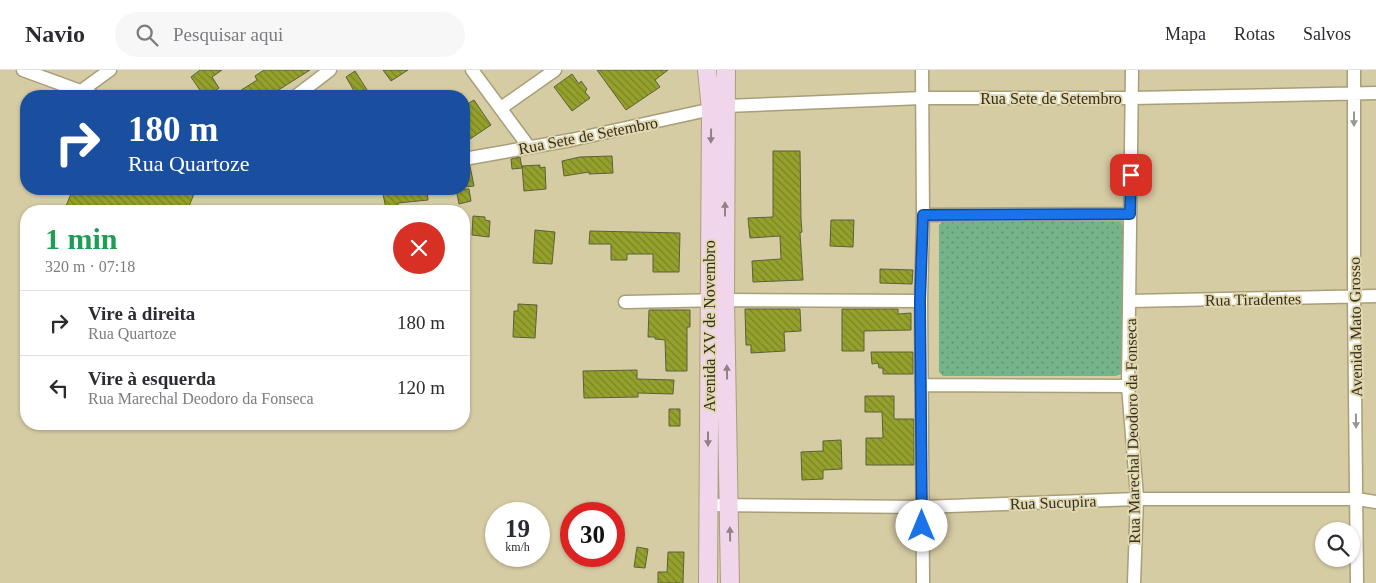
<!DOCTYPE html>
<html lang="pt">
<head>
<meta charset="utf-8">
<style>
  :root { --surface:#fff; --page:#f7f7f7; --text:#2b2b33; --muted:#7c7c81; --line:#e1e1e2 }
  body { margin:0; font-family:"Times New Roman",serif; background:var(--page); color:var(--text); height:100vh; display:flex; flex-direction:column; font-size:19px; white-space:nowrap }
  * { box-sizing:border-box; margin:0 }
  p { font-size:16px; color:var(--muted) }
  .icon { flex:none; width:28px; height:28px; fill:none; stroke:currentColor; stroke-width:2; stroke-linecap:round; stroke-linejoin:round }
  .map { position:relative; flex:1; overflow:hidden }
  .details { position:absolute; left:20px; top:135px; width:450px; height:225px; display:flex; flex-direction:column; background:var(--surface); border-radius:20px; box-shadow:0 1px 4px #0004 }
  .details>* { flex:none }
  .banner { position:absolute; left:20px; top:20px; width:450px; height:105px; border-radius:20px; box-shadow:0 1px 4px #0004; background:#1a4fa0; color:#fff; overflow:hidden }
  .fabs { position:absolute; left:1315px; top:452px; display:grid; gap:10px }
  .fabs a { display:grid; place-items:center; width:45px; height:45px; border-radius:50%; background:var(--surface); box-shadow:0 1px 4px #0004; font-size:25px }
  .speed { position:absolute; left:485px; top:432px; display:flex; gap:10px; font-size:25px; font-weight:700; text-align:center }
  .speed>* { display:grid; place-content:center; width:65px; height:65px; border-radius:50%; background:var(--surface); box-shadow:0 1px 4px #0004; line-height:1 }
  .speed small { font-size:12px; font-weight:400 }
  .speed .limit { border:8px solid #d22; background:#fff; color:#111 }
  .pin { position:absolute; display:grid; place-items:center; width:42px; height:42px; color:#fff; margin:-21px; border-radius:10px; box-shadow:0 2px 8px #0006 }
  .me { position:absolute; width:55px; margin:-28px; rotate:0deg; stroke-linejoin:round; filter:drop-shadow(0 0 4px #0008) }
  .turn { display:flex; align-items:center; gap:18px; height:105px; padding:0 25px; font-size:22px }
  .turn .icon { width:65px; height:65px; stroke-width:2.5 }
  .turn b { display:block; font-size:35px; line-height:42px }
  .round { display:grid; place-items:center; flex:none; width:52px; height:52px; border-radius:26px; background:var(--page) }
  .overview { display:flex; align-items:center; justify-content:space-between; height:85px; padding:0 25px }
  h1 { font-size:30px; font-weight:700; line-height:38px; color:#1e9e55 }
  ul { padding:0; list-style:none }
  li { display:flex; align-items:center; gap:15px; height:65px; padding:0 25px; border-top:1px solid var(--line) }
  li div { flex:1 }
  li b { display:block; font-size:19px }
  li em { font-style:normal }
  header { display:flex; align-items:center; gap:30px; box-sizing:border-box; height:70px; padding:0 25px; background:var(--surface); border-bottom:1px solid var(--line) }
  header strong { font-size:24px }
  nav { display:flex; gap:28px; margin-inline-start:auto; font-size:18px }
  .search { width:350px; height:45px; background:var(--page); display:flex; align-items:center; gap:12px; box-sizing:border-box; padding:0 18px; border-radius:28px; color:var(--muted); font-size:19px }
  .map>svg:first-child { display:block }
  .park { fill:url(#park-dots) }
  .building { fill:url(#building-back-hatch); stroke:#5b603c }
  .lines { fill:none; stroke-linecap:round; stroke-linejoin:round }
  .minor-casing { stroke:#a89e77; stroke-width:15 }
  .secondary-casing { stroke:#a89e77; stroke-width:20 }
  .minor { stroke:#fff; stroke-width:12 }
  .secondary { stroke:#f1d6eb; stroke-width:18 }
  .oneway { fill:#99968f }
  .oneway2 { fill:#928285 }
  .route-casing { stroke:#114b97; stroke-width:12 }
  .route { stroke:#1a73e8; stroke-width:9 }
  .labels { text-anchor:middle; stroke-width:4; stroke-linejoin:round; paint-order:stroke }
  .street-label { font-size:16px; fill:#332e1f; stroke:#e3d9b0 }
</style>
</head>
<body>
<header>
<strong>Navio</strong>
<div class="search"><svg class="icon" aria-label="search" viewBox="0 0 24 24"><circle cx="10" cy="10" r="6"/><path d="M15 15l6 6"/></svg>Pesquisar aqui</div>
<nav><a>Mapa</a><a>Rotas</a><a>Salvos</a></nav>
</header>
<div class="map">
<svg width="1376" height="513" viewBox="0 0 1376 513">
  <defs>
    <pattern id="park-dots" width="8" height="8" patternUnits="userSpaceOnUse" patternTransform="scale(1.25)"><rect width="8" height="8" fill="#75b38b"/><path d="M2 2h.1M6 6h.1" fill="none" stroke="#619271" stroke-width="1.8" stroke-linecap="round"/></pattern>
    <pattern id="building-back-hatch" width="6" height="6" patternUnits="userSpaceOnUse" patternTransform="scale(1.25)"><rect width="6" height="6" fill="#95a12c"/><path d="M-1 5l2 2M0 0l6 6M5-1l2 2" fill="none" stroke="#7a8425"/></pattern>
  </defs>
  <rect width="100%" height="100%" fill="#d6cca4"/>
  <path class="park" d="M944,150L1121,152L1124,159L1121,304L1116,306H943L939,302V155Z"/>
  <path class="building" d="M200,0H222L212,7L219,18L207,26H204L191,7Z
    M264,0H310L269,26H232L257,10L255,6Z
    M383,0H408L391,11Z
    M597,0H668L655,10L660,17L626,40Z
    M355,1L369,23L363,26H357L346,7Z
    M572,4L579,14L581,11L587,19L585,22L590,28L572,41L554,17Z
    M474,30L491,55L470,69L464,60V36Z
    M773,81H800L801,149L802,162L800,163L803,210L753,212L752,191L781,189L780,166L750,168L748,148L773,147Z
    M612,86L613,103L589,104V102L564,106L562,91L580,87Z
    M520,87L522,98L512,99L511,89Z
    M540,95V98L545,97L546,119L524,121L522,96Z
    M470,96L474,116L464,117V97Z
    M73,119H196L187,141H64Z
    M382,119H427L428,130L398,133V136L386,139Z
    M456,119H469L471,131L459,134Z
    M473,146L485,147V150L490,151L489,167L472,165Z
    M831,150H854L853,177L830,176Z
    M535,160L555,162L552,194L533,193Z
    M590,161L680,163L679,202H653V184H627V190H611V174H589Z
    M880,199L913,200L912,214L880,213Z
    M518,234L537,235L535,268L513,267L514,241H518Z
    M745,239H800L801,261L784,262L785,281L751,283V275H746Z
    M842,239H898V244L911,243V260L864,261V281H842Z
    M649,240H690V257H687V301H666L665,270L655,269V267H648Z
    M871,282H913V304H883V298H879L878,293L872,294Z
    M637,300V309L674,310L673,324L638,323V327L584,328L583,301Z
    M865,326H894V349H914V395H866V368H883L882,342H865Z
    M669,339H680V356H669Z
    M841,370L842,399L823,400V409L802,410L801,382L823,381V371Z
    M637,477L648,479L645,498L634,497Z
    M668,482H684L683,513H658V502H667Z"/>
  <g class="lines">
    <g class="minor-casing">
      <path id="minor" d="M23,0L94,26
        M472,0L529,77
        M922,0L923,145L921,231L923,513
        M1132,0L1128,316L1137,427L1134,513
        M1354,0V227L1357,513
        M81,21L110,0
        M296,26L330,0
        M501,38L555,0
        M464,89L571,70L726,36L922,28H1132L1376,23
        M923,145L1130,144
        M1130,231L1376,226
        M625,232L725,230L921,231
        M922,315L1128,316
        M707,435L922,437L1137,429H1357L1376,432"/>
    </g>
    <g class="secondary-casing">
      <path id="secondary" d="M707,0L711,40L708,513
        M726,0L725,230L730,513"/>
    </g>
    <use href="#minor" class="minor"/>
    <use href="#secondary" class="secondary"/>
  </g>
  <defs><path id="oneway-solid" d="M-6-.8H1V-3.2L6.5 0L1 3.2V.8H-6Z" transform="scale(1.25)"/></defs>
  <g class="oneway">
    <use href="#oneway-solid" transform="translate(1354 49) rotate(90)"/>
    <use href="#oneway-solid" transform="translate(1356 351) rotate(89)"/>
  </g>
  <g class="oneway2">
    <use href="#oneway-solid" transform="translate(711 66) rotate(91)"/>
    <use href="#oneway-solid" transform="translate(725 139) rotate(-90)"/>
    <use href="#oneway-solid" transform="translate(727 302) rotate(-91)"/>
    <use href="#oneway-solid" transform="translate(708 369) rotate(90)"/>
    <use href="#oneway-solid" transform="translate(730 464) rotate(-91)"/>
  </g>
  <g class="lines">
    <g class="route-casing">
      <path id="route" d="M922,456L920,231L923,145L1130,144L1131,105"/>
    </g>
    <use href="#route" class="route"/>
  </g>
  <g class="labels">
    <g class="street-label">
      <text x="1051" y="34">Rua Sete de Setembro</text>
      <text transform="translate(588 65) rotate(-11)" y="6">Rua Sete de Setembro</text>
      <text transform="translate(1253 229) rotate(-1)" y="6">Rua Tiradentes</text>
      <text transform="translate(709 256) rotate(-90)" y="6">Avenida XV de Novembro</text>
      <text transform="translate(1355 257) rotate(-91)" y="6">Avenida Mato Grosso</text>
      <text transform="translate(1132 361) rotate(-91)" y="6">Rua Marechal Deodoro da Fonseca</text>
      <text transform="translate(1053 432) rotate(-2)" y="6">Rua Sucupira</text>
    </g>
  </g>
</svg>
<div class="fabs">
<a><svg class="icon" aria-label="search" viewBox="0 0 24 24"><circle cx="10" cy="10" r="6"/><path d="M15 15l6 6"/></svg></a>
</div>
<div class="speed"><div>19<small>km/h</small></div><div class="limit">30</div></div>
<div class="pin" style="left:1131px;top:105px;background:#d93025"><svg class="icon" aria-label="arrive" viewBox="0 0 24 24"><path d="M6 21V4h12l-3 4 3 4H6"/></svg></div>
<svg class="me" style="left:922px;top:456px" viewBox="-20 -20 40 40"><circle r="19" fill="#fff"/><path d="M0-13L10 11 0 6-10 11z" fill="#1a73e8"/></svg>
<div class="banner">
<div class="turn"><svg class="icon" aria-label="right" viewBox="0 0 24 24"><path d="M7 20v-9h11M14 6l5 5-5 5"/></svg><div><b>180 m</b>Rua Quartoze</div></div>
</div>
<section class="details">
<div class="overview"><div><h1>1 min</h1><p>320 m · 07:18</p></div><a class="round" style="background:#d93025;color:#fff"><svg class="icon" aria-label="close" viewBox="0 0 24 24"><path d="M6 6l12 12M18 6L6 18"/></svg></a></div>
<ul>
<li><svg class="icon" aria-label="right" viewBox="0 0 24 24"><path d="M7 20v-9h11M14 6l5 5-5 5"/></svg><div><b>Vire à direita</b><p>Rua Quartoze</p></div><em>180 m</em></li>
<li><svg class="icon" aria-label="left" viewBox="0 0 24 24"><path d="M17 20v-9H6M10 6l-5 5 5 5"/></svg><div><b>Vire à esquerda</b><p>Rua Marechal Deodoro da Fonseca</p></div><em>120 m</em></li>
</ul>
</section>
</div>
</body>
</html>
